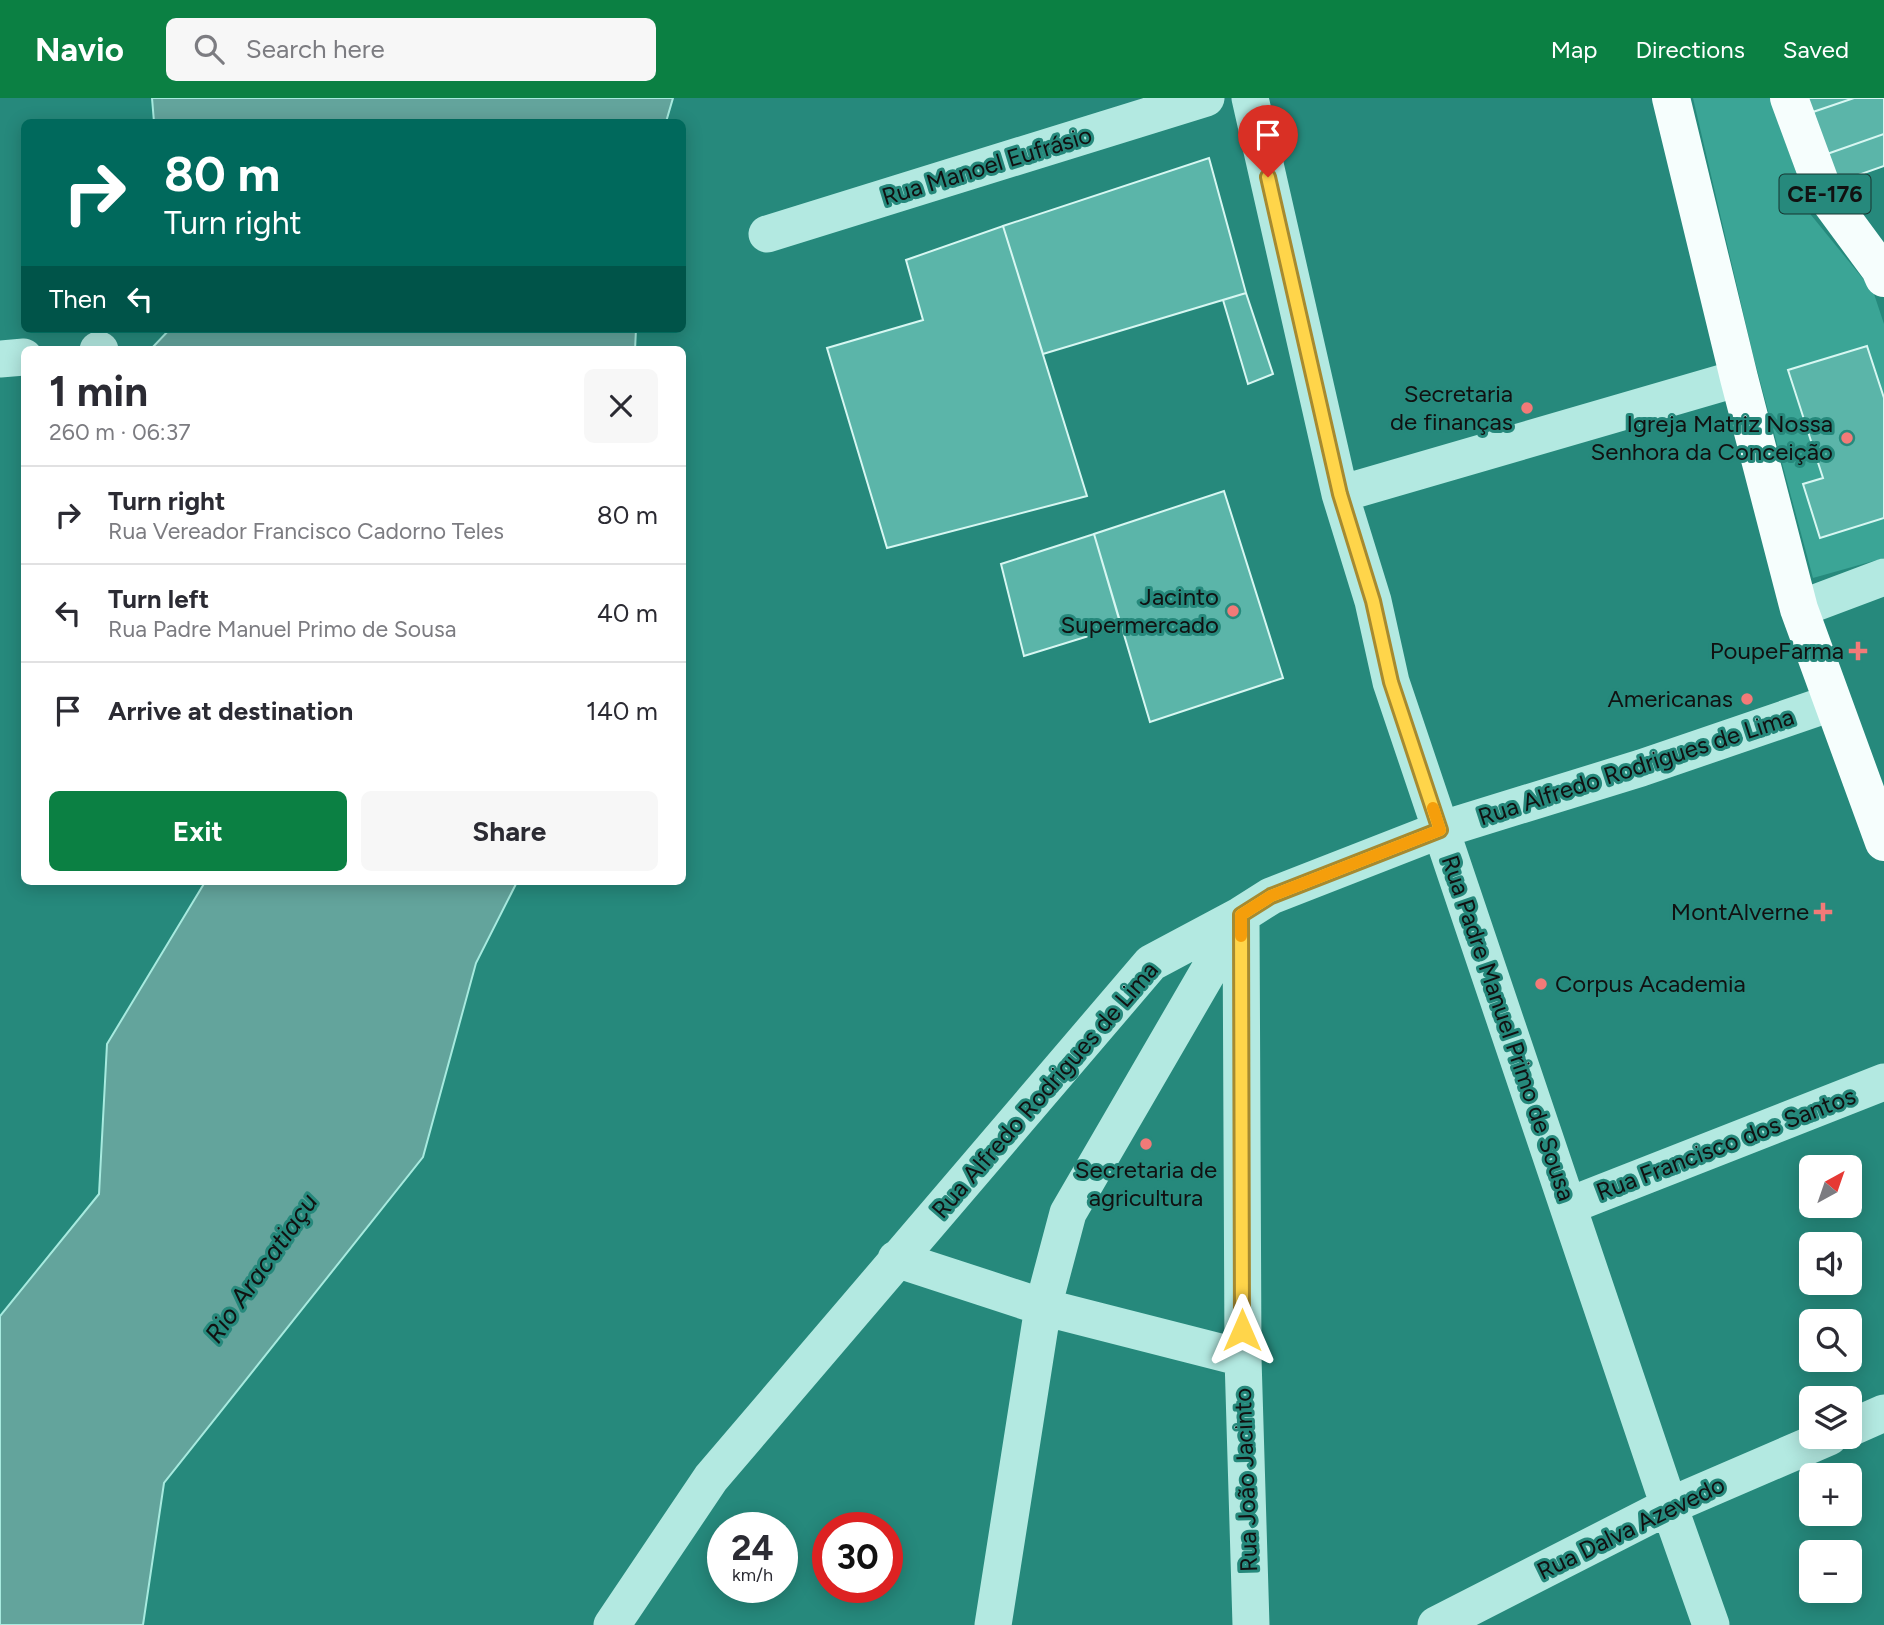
<!DOCTYPE html>
<html lang="en">
<head>
<meta charset="utf-8">
<style>
  :root { --surface:#fff; --page:#f7f7f7; --text:#2b2b33; --muted:#7c7c81; --line:#e1e1e2; --accent:#0b8043 }
  body { margin:0; font-family:Figtree,sans-serif; background:var(--page); color:var(--text); height:100vh; display:flex; flex-direction:column; font-size:26px; white-space:nowrap }
  * { box-sizing:border-box; margin:0 }
  p { font-size:23px; color:var(--muted) }
  .icon { flex:none; width:38px; height:38px; fill:none; stroke:currentColor; stroke-width:2; stroke-linecap:round; stroke-linejoin:round }
  .map { position:relative; flex:1; overflow:hidden }
  .side { position:absolute; left:21px; top:248px; width:665px; height:539px; display:flex; flex-direction:column; background:var(--surface); border-radius:10px; box-shadow:0 4px 18px #0003 }
  .side>* { flex:none }
  .top-card { position:absolute; left:21px; top:21px; width:665px; height:214px; border-radius:10px; box-shadow:0 4px 18px #0003; background:#00695c; color:#fff; overflow:hidden }
  .needle { width:46px; rotate:40deg }
  .fabs { position:absolute; left:1799px; top:1057px; display:grid; gap:14px }
  .fabs a { display:grid; place-items:center; width:63px; height:63px; border-radius:10px; background:var(--surface); box-shadow:0 4px 18px #0003; font-size:35px }
  .speed { position:absolute; left:707px; top:1414px; display:flex; gap:14px; font-size:35px; font-weight:700; text-align:center }
  .speed>* { display:grid; place-content:center; width:91px; height:91px; border-radius:50%; background:var(--surface); box-shadow:0 4px 18px #0003; line-height:1 }
  .speed small { font-size:18px; font-weight:400 }
  .speed .limit { border:10px solid #d22; background:#fff; color:#111 }
  .pin { position:absolute; display:grid; place-items:center; width:60px; height:60px; color:#fff; margin:-72px -30px; border-radius:50% 50% 50% 0; rotate:-45deg; box-shadow:0 0 7px #0007 }
  .pin .icon { rotate:45deg }
  .me { position:absolute; width:77px; margin:-38px; rotate:0deg; stroke-linejoin:round; filter:drop-shadow(0 0 5px #0008) }
  .turn { display:flex; align-items:center; gap:24px; height:147px; padding:0 28px; font-size:32px }
  .turn .icon { width:91px; height:91px; stroke-width:2.5 }
  .turn b { display:block; font-size:49px; line-height:60px }
  .then { display:flex; align-items:center; height:66px; padding:0 28px; background:#0003; gap:14px; font-size:26px }
  .round { display:grid; place-items:center; flex:none; width:74px; height:74px; border-radius:10px; background:var(--page) }
  .headline { display:flex; align-items:center; justify-content:space-between; height:119px; padding:0 28px }
  h1 { font-size:42px; font-weight:700; line-height:52px }
  .button { display:flex; gap:14px; margin-top:auto; padding:14px 28px }
  .button a { flex:1; height:80px; border-radius:10px; background:var(--accent); color:#fff; font-size:28px; font-weight:700; line-height:80px; text-align:center }
  .button a+a { background:var(--page); color:var(--text) }
  ul { padding:0; list-style:none }
  li { display:flex; align-items:center; gap:21px; height:98px; padding:0 28px; border-top:2px solid var(--line) }
  li div { flex:1 }
  li b { display:block; font-size:26px }
  li em { font-style:normal }
  header { display:flex; align-items:center; gap:42px; box-sizing:border-box; height:98px; padding:0 35px; background:var(--accent); color:#fff }
  header strong { font-size:33px }
  nav { display:flex; gap:38px; margin-inline-start:auto; font-size:24px }
  .search { width:490px; height:63px; background:var(--page); display:flex; align-items:center; gap:18px; box-sizing:border-box; padding:0 24px; border-radius:10px; color:var(--muted); font-size:26px }
  .map>svg:first-child { display:block }
  .green { fill:#3ba596 }
  .water { fill:#63a49c; stroke:#a7eadf; stroke-width:2 }
  .building { fill:#5bb5a9; stroke:#d7f7f2; stroke-width:2 }
  .lines { fill:none; stroke-linecap:round; stroke-linejoin:round }
  .minor { stroke:#b3e9e1; stroke-width:37 }
  .primary { stroke:#f6fefd; stroke-width:38 }
  .route-casing { stroke:#a68a30; stroke-width:18 }
  .route { stroke:#ffd54a; stroke-width:12 }
  .slow { stroke:#f59e0b; stroke-width:12 }
  .poi-dot { fill:#f27a78; stroke:#26897c; stroke-width:2.5 }
  .labels { text-anchor:middle; stroke-width:6; stroke-linejoin:round; paint-order:stroke }
  .shield { fill:#26897c; stroke:#173531; stroke-width:2 }
  .shield-label { font-size:23px; font-weight:bold; fill:#111 }
  .street-label { font-size:24px; fill:#111; stroke:#26897c }
  .poi-label { font-size:24px; fill:#111; stroke:#26897c; text-anchor:end }
  .water-label { font-size:26px; font-style:italic; fill:#111; stroke:#26897c }
</style>
</head>
<body>
<header>
<strong>Navio</strong>
<div class="search"><svg class="icon" aria-label="search" viewBox="0 0 24 24"><circle cx="10" cy="10" r="6"/><path d="M15 15l6 6"/></svg>Search here</div>
<nav><a>Map</a><a>Directions</a><a>Saved</a></nav>
</header>
<div class="map">
<svg width="1884" height="1527" viewBox="0 0 1884 1527">
  <rect width="100%" height="100%" fill="#26897c"/>
  <path class="green" d="M1693,0H1770L1811,117L1873,193L1884,226V460L1813,480L1753,257Z"/>
  <path class="water" d="M152,0H673L666,24H154Z
    M170,231H636L635,252H150Z
    M205,784H517L476,865L423,1059L164,1385L143,1527H0V1218L99,1096L107,946Z"/>
  <path class="building" d="M1807,0H1854L1813,14Z
    M1854,0H1884V36L1827,56L1813,14Z
    M1884,36V68L1836,85L1827,56Z
    M1209,60L1246,195L1043,256L1003,128Z
    M1003,128L1087,398L887,450L827,250L923,222L906,162Z
    M1246,195L1273,276L1248,286L1223,202Z
    M1867,248L1884,300V420L1820,440L1803,386L1823,380L1788,272Z
    M1224,393L1283,580L1150,624L1094,436Z
    M1094,436L1121,528L1024,558L1001,466Z"/>
  <g class="lines">
    <path class="minor" d="M1250,0L1340,396L1373,503L1391,584L1669,1408L1711,1527
      M767,136L1206,0
      M98,252H100
      M0,261L24,259
      M1340,396L1739,280
      M1799,511L1884,479
      M1568,1108L1884,984
      M896,1161L1043,1209L1243,1260
      M1850,1330L1884,1315
      M612,1527L711,1380L1151,865L1241,817L1243,1260L1251,1527
      M993,1527L1043,1209L1068,1115L1241,817L1271,798L1440,732L1641,670L1831,605
      M1436,1527L1669,1408L1829,1339"/>
    <path class="primary" d="M1671,0L1739,280L1799,511L1884,744
      M1789,0L1824,95L1880,171L1884,180"/>
  </g>
  <g class="lines">
    <g class="route-casing">
      <path id="route" d="M1242,1232L1241,817L1271,798L1440,732L1391,584L1373,503L1340,396L1268,79"/>
    </g>
    <use href="#route" class="route"/>
    <path class="slow" d="M1241,838V817L1271,798L1440,732L1433,710"/>
  </g>
  <g class="poi-dot">
    <circle cx="1527" cy="310" r="7"/>
    <circle cx="1847" cy="340" r="7"/>
    <circle cx="1233" cy="513" r="7"/>
    <path d="M1854.5 542.5h7v7h7v7h-7v7h-7v-7h-7v-7h7z"/>
    <circle cx="1747" cy="601" r="7"/>
    <path d="M1819.5 803.5h7v7h7v7h-7v7h-7v-7h-7v-7h7z"/>
    <circle cx="1541" cy="886" r="7"/>
    <circle cx="1146" cy="1046" r="7"/>
  </g>
  <g class="labels">
    <rect class="shield" x="1779.5" y="76.5" width="91" height="39" rx="5"/>
    <g class="shield-label">
      <text x="1825" y="104">CE-176</text>
    </g>
    <g class="street-label">
      <text transform="translate(987 68) rotate(-17)" y="8">Rua Manoel Eufrásio</text>
      <text transform="translate(1636 669) rotate(-18)" y="8">Rua Alfredo Rodrigues de Lima</text>
      <text transform="translate(1508 930) rotate(71)" y="8">Rua Padre Manuel Primo de Sousa</text>
      <text transform="translate(1045 992) rotate(-49)" y="8">Rua Alfredo Rodrigues de Lima</text>
      <text transform="translate(1726 1046) rotate(-21)" y="8">Rua Francisco dos Santos</text>
      <text transform="translate(1246 1382) rotate(-92)" y="8">Rua João Jacinto</text>
      <text transform="translate(1631 1430) rotate(-26)" y="8">Rua Dalva Azevedo</text>
    </g>
    <g class="poi-label">
      <text x="1513" y="304">Secretaria<tspan x="1513" dy="28">de finanças</tspan></text>
      <text x="1833" y="334">Igreja Matriz Nossa<tspan x="1833" dy="28">Senhora da Conceição</tspan></text>
      <text x="1219" y="507">Jacinto<tspan x="1219" dy="28">Supermercado</tspan></text>
      <text x="1844" y="561">PoupeFarma</text>
      <text x="1733" y="609">Americanas</text>
      <text x="1809" y="822">MontAlverne</text>
      <text x="1555" y="894" text-anchor="start">Corpus Academia</text>
      <text x="1146" y="1080" text-anchor="middle">Secretaria de<tspan x="1146" dy="28">agricultura</tspan></text>
    </g>
    <g class="water-label">
      <text transform="translate(261 1170) rotate(-55)" y="9">Rio Aracatiaçu</text>
    </g>
  </g>
</svg>
<div class="fabs">
<a><svg class="needle" viewBox="-14 -14 28 28"><path d="M0-13l5 13h-10z" fill="#e53935"/><path d="M0 13l5-13h-10z" fill="#7c7c81"/></svg></a>
<a><svg class="icon" aria-label="sound" viewBox="0 0 24 24"><path d="M4 9h4l5-4v14l-5-4H4zM17 9q2 3 0 6"/></svg></a>
<a><svg class="icon" aria-label="search" viewBox="0 0 24 24"><circle cx="10" cy="10" r="6"/><path d="M15 15l6 6"/></svg></a>
<a><svg class="icon" aria-label="layers" viewBox="0 0 24 24"><path d="M12 4l9 5-9 5-9-5zM3 14l9 5 9-5"/></svg></a>
<a>+</a>
<a>−</a>
</div>
<div class="speed"><div>24<small>km/h</small></div><div class="limit">30</div></div>
<div class="pin" style="left:1268px;top:79px;background:#d93025"><svg class="icon" aria-label="arrive" viewBox="0 0 24 24"><path d="M6 21V4h12l-3 4 3 4H6"/></svg></div>
<svg class="me" style="left:1242px;top:1232px" viewBox="-20 -20 40 40"><path d="M0-17L14 15 0 8-14 15z" fill="#ffd54a" stroke="#fff" stroke-width="4"/></svg>
<div class="top-card">
<div class="turn"><svg class="icon" aria-label="right" viewBox="0 0 24 24"><path d="M7 20v-9h11M14 6l5 5-5 5"/></svg><div><b>80 m</b>Turn right</div></div>
<div class="then">Then<svg class="icon" aria-label="left" viewBox="0 0 24 24"><path d="M17 20v-9H6M10 6l-5 5 5 5"/></svg></div>
</div>
<section class="side">
<div class="headline"><div><h1>1 min</h1><p>260 m · 06:37</p></div><a class="round"><svg class="icon" aria-label="close" viewBox="0 0 24 24"><path d="M6 6l12 12M18 6L6 18"/></svg></a></div>
<ul>
<li><svg class="icon" aria-label="right" viewBox="0 0 24 24"><path d="M7 20v-9h11M14 6l5 5-5 5"/></svg><div><b>Turn right</b><p>Rua Vereador Francisco Cadorno Teles</p></div><em>80 m</em></li>
<li><svg class="icon" aria-label="left" viewBox="0 0 24 24"><path d="M17 20v-9H6M10 6l-5 5 5 5"/></svg><div><b>Turn left</b><p>Rua Padre Manuel Primo de Sousa</p></div><em>40 m</em></li>
<li><svg class="icon" aria-label="arrive" viewBox="0 0 24 24"><path d="M6 21V4h12l-3 4 3 4H6"/></svg><div><b>Arrive at destination</b></div><em>140 m</em></li>
</ul>
<div class="button"><a>Exit</a><a>Share</a></div>
</section>
</div>
</body>
</html>
